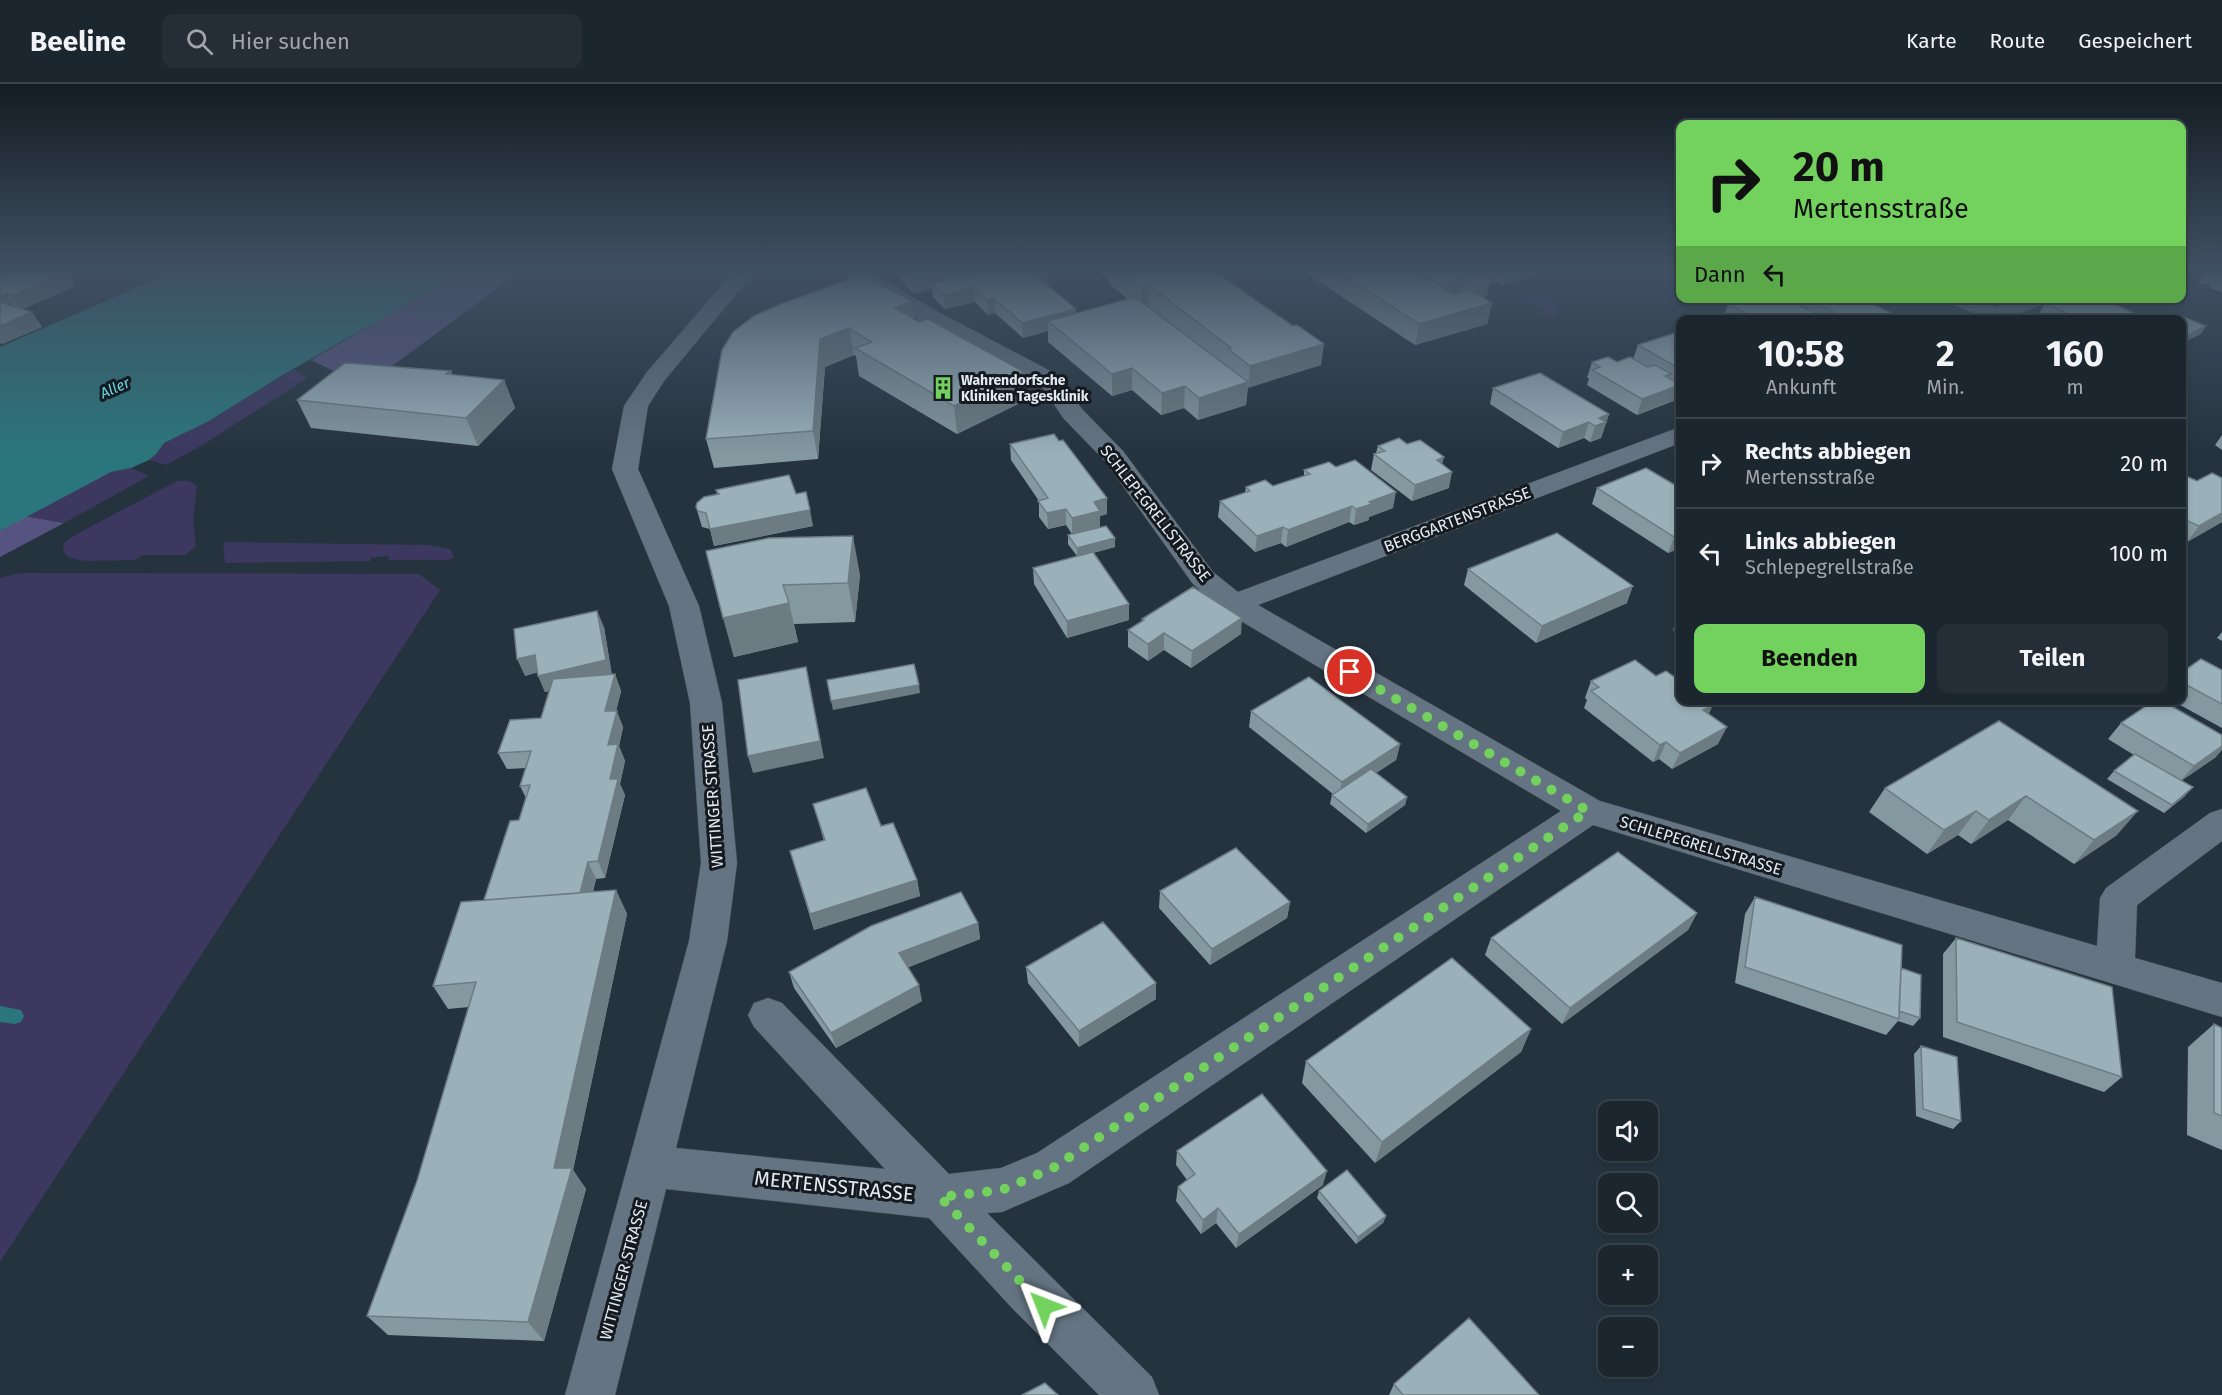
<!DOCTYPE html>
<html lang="de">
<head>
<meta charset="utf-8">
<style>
  :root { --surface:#1c262f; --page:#252e37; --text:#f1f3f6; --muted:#a0a5aa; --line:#3a434b; --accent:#72d25d }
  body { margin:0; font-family:"Fira Sans",sans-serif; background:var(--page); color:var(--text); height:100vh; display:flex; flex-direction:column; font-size:22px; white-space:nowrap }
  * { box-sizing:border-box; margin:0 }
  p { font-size:20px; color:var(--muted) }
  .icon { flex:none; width:33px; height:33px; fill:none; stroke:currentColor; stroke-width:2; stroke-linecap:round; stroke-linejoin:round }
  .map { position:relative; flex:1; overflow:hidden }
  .sheet { position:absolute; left:1676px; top:231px; width:510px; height:390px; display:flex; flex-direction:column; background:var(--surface); border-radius:12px; box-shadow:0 3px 9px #0003,0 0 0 2px var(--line) }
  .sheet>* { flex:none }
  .hud { position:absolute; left:1676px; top:36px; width:510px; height:183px; border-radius:12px; box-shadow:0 3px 9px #0003,0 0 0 2px var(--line); background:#72d25d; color:#111; overflow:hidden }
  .tools { position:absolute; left:1598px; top:1017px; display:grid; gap:12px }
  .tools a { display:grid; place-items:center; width:60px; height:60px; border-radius:12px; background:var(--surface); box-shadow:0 3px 9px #0003,0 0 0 2px var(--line); font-size:30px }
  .pin { position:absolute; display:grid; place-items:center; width:51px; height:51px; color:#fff; margin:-26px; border:3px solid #fff; border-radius:50%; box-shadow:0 2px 6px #0007 }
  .me { position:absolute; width:66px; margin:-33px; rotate:315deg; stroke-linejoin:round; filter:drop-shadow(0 0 4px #0008) }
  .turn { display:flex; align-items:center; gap:21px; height:126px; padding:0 18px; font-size:27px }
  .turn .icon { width:78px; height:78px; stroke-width:2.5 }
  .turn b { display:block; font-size:42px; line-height:51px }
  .then { display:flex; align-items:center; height:57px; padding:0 18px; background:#0003; gap:12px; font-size:22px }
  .eta { display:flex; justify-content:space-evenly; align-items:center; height:102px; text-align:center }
  .eta b { font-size:36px; font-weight:700; line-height:42px }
  .primary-button { display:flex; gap:12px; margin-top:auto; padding:12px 18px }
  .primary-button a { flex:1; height:69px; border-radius:12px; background:var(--accent); color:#111; font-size:24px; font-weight:700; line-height:69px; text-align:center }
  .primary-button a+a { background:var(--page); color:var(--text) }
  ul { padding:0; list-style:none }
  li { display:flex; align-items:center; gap:18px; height:90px; padding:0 18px; border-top:2px solid var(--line) }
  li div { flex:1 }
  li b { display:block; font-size:22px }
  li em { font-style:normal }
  header { display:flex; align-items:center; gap:36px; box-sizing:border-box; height:84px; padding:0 30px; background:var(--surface); border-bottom:2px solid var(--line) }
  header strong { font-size:28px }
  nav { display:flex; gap:33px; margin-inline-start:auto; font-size:21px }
  .search { width:420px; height:54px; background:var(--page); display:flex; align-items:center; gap:15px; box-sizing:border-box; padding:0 21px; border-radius:12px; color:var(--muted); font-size:22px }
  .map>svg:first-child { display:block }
  .green { fill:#3c3860 }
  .forest { fill:#575380 }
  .water { fill:#2b767c }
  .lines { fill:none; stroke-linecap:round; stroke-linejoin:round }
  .stream { fill:#2b767c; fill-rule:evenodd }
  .minor-casing { stroke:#45515a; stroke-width:1 }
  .minor { fill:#647482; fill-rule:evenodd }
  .wall { fill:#8498a0; fill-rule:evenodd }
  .shaded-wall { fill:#6c7c82 }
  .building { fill:#9ab1ba; stroke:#6c7c82; stroke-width:1.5 }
  .route { stroke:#72d25d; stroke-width:10; stroke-dasharray:0 18 }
  .labels { text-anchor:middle; stroke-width:6; stroke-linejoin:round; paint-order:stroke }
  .far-poi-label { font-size:14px; font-weight:bold; fill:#e1eaf2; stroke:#141a1f; text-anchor:start }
  .far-water-label { font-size:15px; font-style:italic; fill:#66d5df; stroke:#141a1f }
  .street-label { font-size:16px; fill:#e1eaf2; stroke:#141a1f }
  .near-street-label { font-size:20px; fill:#e1eaf2; stroke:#141a1f }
</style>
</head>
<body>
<header>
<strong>Beeline</strong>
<div class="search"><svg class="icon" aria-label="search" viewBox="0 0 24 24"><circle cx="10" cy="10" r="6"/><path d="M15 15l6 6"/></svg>Hier suchen</div>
<nav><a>Karte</a><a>Route</a><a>Gespeichert</a></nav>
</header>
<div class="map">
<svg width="2222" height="1311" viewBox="0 0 2222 1311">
  <rect width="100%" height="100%" fill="#25333f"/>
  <path class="green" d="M1528,213C1541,213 1551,216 1558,227L1547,234L1540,230L1546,227L1530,219L1521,222L1522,216Z
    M294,285L307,294L204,360L166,381L149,376L157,369L164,359L209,337Z
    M131,384L149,392L64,439L24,432L111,388Z
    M177,397H189L197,402L193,436L196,463L185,471H142L135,476L85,477L69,474L63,467L64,459L75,451Z
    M223,458L427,461L450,465L454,473L448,476H389L388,472L371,474L370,477L225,479Z
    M21,489L419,490L440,506L0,1178V494Z"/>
  <path class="forest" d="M465,187H521L365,302L311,276Z
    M24,432L64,439L0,473V447Z"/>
  <path class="water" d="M175,187H465L281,292L209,337L164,359L157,369L149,376L131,384L111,388L0,447V263Z"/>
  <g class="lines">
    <path class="stream" d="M0,922L21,926L24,932L21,938L15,940L0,938Z"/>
    <g class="minor-casing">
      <path id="minor" d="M734,187H755L664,297L648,322L638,385L699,522L722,619L737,779L727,857L676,1064L885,1085L754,943L748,931L754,919L768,914L782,919L949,1090L1001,1084L1037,1069L1561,727L1224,527L1193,500L1105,377L1064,335L1040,300L917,235L845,191L842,187H868L933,225L1056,290L1082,325L1123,367L1213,488L1238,508L1680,343V359L1258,521L1600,717L2097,862L2100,814L2106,804L2210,729L2222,725V757L2137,821L2135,874L2222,899V933L1593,741L1069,1099L1002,1128L987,1129L1152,1293L1159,1311H1099L1012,1224L929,1134L666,1105L615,1311H565L689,857L701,779L690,619L669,522L612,385L624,322L647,288Z
        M1947,214H1976L1996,223L2017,214H2048L2046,219L2002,236H1970L1976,230L1949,219Z"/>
    </g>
    <use href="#minor" class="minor"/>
  </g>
  <path class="wall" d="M0,187H70L74,194L73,203L23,225L32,228L42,243L2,260L0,259Z
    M894,187H1047L1048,200H1047L1076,229L1128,215L1109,200L1108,194L1098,187H1217V190L1321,281L1248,303L1246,321L1198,336L1184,324L1161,331L1132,306L1112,312L1048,258V247L1023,254L995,229L988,231L975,218L945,225L933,213L932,205L913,210ZM1148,222L1184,250L1147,223Z
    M1303,187H1544L1543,189L1502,201L1497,198L1490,200L1487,212L1483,213L1492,219L1487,240L1415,261Z
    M2205,187H2222V208L2210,204L2211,202L2198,199Z
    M1794,214H1860L1888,236L1722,235L1728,220L1793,218Z
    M912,217L914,236L1026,316L957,350L859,292L856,272L854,271L825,283L818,375L714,384L706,355L754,232Z
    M2045,219L2149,236H2041L2037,233Z
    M1680,249V305L1676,316L1637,331L1587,301L1589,294H1587L1592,278H1617L1633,275L1638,261Z
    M451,287L452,291L504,296L515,324L478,362L311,344L297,316Z
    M1493,304L1609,330L1601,354L1590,358L1584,354L1558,364L1490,320Z
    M2222,351V366L2215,361Z
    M1010,360L1107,430L1100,432V443L1072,450L1066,441L1048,445L1039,433V417L1011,376Z
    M1407,360L1442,380L1449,404L1412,417L1371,386L1374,370L1376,369L1378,362Z
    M1646,384L1680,464L1668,469L1592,420L1597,404Z
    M1304,386L1393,424L1369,433V436L1354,441L1349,438L1286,463L1281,459L1255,468L1218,433L1220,417L1245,409L1246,403L1273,402L1304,392Z
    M2181,390L2197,397L2222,438L2187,458L2181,456Z
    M716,406L796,410L813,442L714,462L710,445L702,443L696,423L717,411Z
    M1068,451L1115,454V463L1093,469L1129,536L1067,554L1034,500L1033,484L1077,472L1068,460Z
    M706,467L860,491L855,538L794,540L798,558L734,573Z
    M1468,485L1627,519L1536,559L1464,501Z
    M1680,529V551L1673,546Z
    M1142,535L1241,550L1191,584L1164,566L1148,577L1128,563V546L1142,538Z
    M604,543L612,591L615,590L621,607L616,627L623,643L619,662L625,677L620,700L625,711L605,794L596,795L593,808L616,806L627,830L573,1086L586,1105L544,1257L388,1251L367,1232L417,1097L469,923L448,925L433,902L484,816L519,736L526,714L520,702L526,684L507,685L498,669L541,634L549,607L545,608L537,588L525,592Z
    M2222,548V557L2217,554Z
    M2222,586V644L2171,616H2181V589Z
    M1591,597L1709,630L1718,660L1672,685L1659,675L1653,678L1584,624L1587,616L1585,614Z
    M1251,627L1400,660L1396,676L1376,689L1407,713L1405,721L1366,749L1330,720L1332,711L1333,710L1249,643Z
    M1999,637L2117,751L2074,780L2008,736L1971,760L1958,751L1927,770L1869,728L1885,704Z
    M2121,639L2216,673L2181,697L2185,712L2164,729L2107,695L2114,687L2134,671L2108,655Z
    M813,720L881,742L917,796L920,812L814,846L790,767L824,757Z
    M1160,807L1290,818L1287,834L1210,881L1159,824Z
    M1755,813L1901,884L1920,934L1913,942L1898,937L1886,951L1735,899L1745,830Z
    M1697,829L1688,846L1562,940L1485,871L1491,854Z
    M978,839L980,855L908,883L922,917L836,964L794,904L789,888Z
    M1956,854L2122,993L2104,1008L1943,953V870Z
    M1026,883L1156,899V915L1079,963L1028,899Z
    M2214,940L2222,944V1066L2187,1051L2188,963Z
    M1531,945L1521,968L1375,1079L1302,999L1306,977Z
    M1921,962L1961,1037L1953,1045L1916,1032L1914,970Z
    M1177,1067L1323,1101L1236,1164L1216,1139L1201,1150L1176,1117L1178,1103L1187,1096L1176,1081Z
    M1319,1107L1386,1132L1383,1139L1356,1160L1317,1114Z
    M1394,1300L1539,1311H1389Z"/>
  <path class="shaded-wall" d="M65,187H70L74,194L73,203L21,226L11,212Z
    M917,187H1006L932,199V205L913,210L911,189Z
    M1040,187H1047L1048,200L1034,204L1033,189Z
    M1488,187H1499L1497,198L1490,200L1487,212L1474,216L1477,202V191Z
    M1505,187H1544L1543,189L1502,201Z
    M1464,194L1461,209L1430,218L1432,204Z
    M1149,201L1148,222L1141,225V204Z
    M974,203L975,218L945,225L944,211Z
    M7,209L17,224L0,226V213Z
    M994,214L995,229L988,231L987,216Z
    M912,217L915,244L895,224Z
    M1492,219L1487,240L1415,261L1419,240Z
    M1076,225V240L1048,237V247L1023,254L1022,239Z
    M32,228L42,243L2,260L0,257V242Z
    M1891,229L1888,236H1872Z
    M2206,242L2201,250L2181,260V255Z
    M849,244L854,271L825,283L818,375L813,347L820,255Z
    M1324,260L1321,281L1248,304L1250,282Z
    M1132,284V306L1112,312V290Z
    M1024,288L1026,316L957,350L954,322Z
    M504,296L515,324L478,362L466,334Z
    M1248,298L1246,321L1198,336L1199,314Z
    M1680,301V305L1676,316L1637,331L1642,315Z
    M1185,302L1184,324L1161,331L1162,309Z
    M1609,330L1601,354L1590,358L1595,342L1599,334Z
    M1589,338L1584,354L1558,364L1563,348Z
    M1444,373L1440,389L1437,376Z
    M1452,388L1449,404L1412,417L1415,401Z
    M1396,408L1393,424L1369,433V436L1354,441L1356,425L1369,418Z
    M1107,414V430L1100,432V443L1072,450V434L1094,418Z
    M1352,422L1349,438L1286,463L1288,446Z
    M1066,425V441L1048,445L1047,429Z
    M810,426L813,442L714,462L710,445Z
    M2222,429V438L2187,458L2199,442Z
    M1283,443L1281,459L1255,468L1257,452Z
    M1680,450V464L1668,469L1674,453Z
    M853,452L860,491L855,538L848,499Z
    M1115,454V463L1077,473V464Z
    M1633,502L1627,519L1536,559L1542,542Z
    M789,519L798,558L734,573L723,534Z
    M1129,520V536L1067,554V537Z
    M597,527L604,543L612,593L545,608L538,592Z
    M1242,534L1241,550L1191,584L1192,567Z
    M1164,549V566L1148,577V560Z
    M535,571L543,587L525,592L517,575Z
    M806,583L824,674L753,689L748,672Z
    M615,590L621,607L612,644L605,627Z
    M919,601L920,609L833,626L831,617Z
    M1713,621L1705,638L1703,626Z
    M617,627L623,643L619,662L625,677L620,700L625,711L605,794L598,777L610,695L608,661Z
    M1727,643L1718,660L1672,685L1680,669Z
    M1666,658L1659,675L1653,678L1660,661Z
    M1400,660L1396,676L1338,714L1342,698Z
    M2222,662V666L2216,673L2179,698L2194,682Z
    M2193,703L2185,712L2164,729L2172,721Z
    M2026,712L2008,736L1971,760L1989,736Z
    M1407,713L1405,721L1366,749L1368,740Z
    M1976,727L1958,751L1927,770L1944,746Z
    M2138,727L2117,751L2074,780L2094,756Z
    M588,778L596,795L587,833L578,817Z
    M917,796L920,812L814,846L810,830Z
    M616,806L627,830L573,1086L586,1105L544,1257L528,1238L554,1084Z
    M1290,818L1287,834L1210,881L1212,865Z
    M1697,829L1688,846L1562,940L1570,924Z
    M978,839L980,855L902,886L899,869Z
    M1156,899V915L1079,963V947Z
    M919,901L922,917L836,964L831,949Z
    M1531,945L1521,968L1375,1079L1382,1058Z
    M1327,1087L1323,1101L1236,1164L1239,1150Z
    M1218,1124L1216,1139L1201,1150L1203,1136Z
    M1386,1132L1383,1139L1356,1160L1358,1153Z"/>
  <path class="building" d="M0,187H65L64,189L11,212L7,209L0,213Z
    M978,187H1040L1033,189L1076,225L1022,239L994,214L987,216L974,203L944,211L932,199Z
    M1119,187H1214L1293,242L1297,241L1324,260L1250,282L1228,265L1231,264L1149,201L1141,204Z
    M1337,187H1417L1454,210L1469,205L1492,219L1419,240Z
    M1417,187H1488L1477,191L1490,198L1477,202L1464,194L1440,201Z
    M861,191L912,217L895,224L919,238L928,235L1024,288L954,322L855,264L872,258L849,244L820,255L813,347L706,355L722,266L733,248L754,232L781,220Z
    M1135,213L1248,298L1199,314L1185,302L1162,309L1132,284L1112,290L1048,237Z
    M1744,214H1785L1829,236H1759L1728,220Z
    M1805,214H1860L1891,229L1872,236H1850Z
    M2059,214H2101L2149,236H2082L2045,219Z
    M0,218L32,228L0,242Z
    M2179,231L2206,242L2181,255V236H2164Z
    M1678,248L1680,249V285L1638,261Z
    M1608,273L1617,278L1630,273L1648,283L1655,281L1672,290L1665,292L1680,300V301L1642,315L1592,286L1600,283L1592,278Z
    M345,279L451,287L446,290L504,296L466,334L297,316Z
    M1540,289L1609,330L1599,334L1606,338L1595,342L1589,338L1563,348L1493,304Z
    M1054,350L1059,357L1063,356L1107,414L1094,418L1100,427L1072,434L1066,425L1047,429L1038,417L1048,414L1010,360Z
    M1399,354L1407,360L1420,356L1444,373L1437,376L1452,388L1415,401L1374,370L1385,367L1378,362Z
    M1355,376L1396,408L1369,418L1372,420L1356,425L1352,422L1288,446L1283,443L1257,452L1220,417L1250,407L1246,403L1265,396L1273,402L1310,390L1304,386L1329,378L1336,383Z
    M1646,384L1680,404V450L1674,453L1597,404Z
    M2212,389L2222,394V429L2199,442L2181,434V390L2197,397Z
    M789,391L796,410L806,408L810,426L710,445L706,429L698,427L696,423L697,419L704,413L719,410L716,406Z
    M1106,442L1115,454L1077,464L1068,451Z
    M1557,449L1633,502L1542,542L1468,485Z
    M853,452L848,499L783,501L789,519L723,534L706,467L769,454Z
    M1093,468L1129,520L1067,537L1033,484Z
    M1193,503L1242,534L1192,567L1164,549L1148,560L1128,546L1144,536L1142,535Z
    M597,527L606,576L538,592L535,571L517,575L514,545Z
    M2201,575L2222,586V620L2181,598V589Z
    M1635,576L1656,592L1666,587L1680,597V616H1707L1713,621L1703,626L1727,643L1680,669L1666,658L1660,661L1591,607L1599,603L1591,597Z
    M914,580L919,601L831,617L827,596Z
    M806,583L820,657L748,672L738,596Z
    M615,590L605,627H617L608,661L618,660L610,695H618L598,777L588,778L580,809L484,816L510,737L519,736L530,701L520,702L531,667L498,669L510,636L541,634L553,595Z
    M1309,593L1400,660L1342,698L1251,627Z
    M2155,616H2161L2222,651V662L2194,682L2121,639Z
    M1999,637L2138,727L2094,756L2026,712L1989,736L1976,727L1944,746L1885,704Z
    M2135,670L2193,703L2172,721L2114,687Z
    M1371,685L1407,713L1368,740L1332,711Z
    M866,704L881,742L893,739L917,796L810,830L790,767L825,756L813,720Z
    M1236,764L1290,818L1212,865L1160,807Z
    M1618,768L1697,829L1570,924L1491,854Z
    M616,806L554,1084H572L528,1238L367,1232L417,1097L476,898L433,902L461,818Z
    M961,808L978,839L899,869L919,901L831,949L789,888L871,842Z
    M1755,813L1902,861L1899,935L1745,883Z
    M1103,838L1156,899L1079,947L1026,883Z
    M1956,854L2112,903L2122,993L1957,938Z
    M1452,874L1531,945L1382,1058L1306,977Z
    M1901,884L1921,891L1920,934L1899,927Z
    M2214,940L2222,944V1032L2214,1029Z
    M1921,962L1957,973L1961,1037L1923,1025Z
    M1262,1010L1327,1087L1239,1150L1218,1124L1203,1136L1178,1103L1195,1090L1177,1067Z
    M1347,1086L1386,1132L1358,1153L1319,1107Z
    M1469,1234L1539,1311H1403L1394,1300Z
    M1045,1299L1058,1311H1022Z"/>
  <linearGradient id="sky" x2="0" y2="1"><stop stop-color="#141c23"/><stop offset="0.5" stop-color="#405063"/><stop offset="1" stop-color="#405063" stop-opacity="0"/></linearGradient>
  <rect width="2222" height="371" fill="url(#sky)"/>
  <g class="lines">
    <path class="route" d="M1044,1222L940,1113L1002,1106L1053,1084L1588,727L1350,588"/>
  </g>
  <defs>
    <g id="building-bare" transform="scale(1.8)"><path d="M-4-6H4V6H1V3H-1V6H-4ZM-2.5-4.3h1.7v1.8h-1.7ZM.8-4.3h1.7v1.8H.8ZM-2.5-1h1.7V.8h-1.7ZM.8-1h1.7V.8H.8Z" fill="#72d25d" stroke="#141a1f" stroke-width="2.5" paint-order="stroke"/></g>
  </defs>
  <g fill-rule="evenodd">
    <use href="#building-bare" x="943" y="304"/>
  </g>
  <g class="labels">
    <g class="far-poi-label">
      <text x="961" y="301">Wahrendorfsche<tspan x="961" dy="16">Kliniken Tagesklinik</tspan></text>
    </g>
    <g class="far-water-label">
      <text transform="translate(115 304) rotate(-24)" y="5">Aller</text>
    </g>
    <g class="street-label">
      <text transform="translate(1156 429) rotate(52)" y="6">SCHLEPEGRELLSTRASSE</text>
      <text transform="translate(1457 435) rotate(-21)" y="6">BERGGARTENSTRASSE</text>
      <text transform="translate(712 712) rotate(-94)" y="6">WITTINGER STRASSE</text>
      <text transform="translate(1701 761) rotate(17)" y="6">SCHLEPEGRELLSTRASSE</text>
      <text transform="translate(623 1186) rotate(-75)" y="6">WITTINGER STRASSE</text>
    </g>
    <g class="near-street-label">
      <text transform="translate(834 1102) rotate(6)" y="7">MERTENSSTRASSE</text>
    </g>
  </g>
</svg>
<div class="tools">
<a><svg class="icon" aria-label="sound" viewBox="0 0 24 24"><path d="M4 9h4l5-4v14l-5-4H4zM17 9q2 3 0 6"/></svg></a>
<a><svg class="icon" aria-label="search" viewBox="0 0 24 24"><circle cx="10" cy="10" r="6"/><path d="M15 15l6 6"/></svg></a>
<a>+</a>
<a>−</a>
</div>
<div class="pin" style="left:1350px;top:588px;background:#d93025"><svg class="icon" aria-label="arrive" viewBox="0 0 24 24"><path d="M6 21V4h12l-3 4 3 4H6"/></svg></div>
<svg class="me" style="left:1044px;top:1222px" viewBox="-20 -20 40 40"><path d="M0-17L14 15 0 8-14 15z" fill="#72d25d" stroke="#fff" stroke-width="4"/></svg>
<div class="hud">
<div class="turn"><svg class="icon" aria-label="right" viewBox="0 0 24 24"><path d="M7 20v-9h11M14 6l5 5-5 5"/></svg><div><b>20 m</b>Mertensstraße</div></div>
<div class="then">Dann<svg class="icon" aria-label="left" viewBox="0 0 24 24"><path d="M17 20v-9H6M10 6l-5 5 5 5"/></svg></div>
</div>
<section class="sheet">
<div class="eta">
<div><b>10:58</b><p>Ankunft</p></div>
<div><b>2</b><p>Min.</p></div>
<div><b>160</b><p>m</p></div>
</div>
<ul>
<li><svg class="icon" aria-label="right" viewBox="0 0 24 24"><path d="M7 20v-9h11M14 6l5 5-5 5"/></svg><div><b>Rechts abbiegen</b><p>Mertensstraße</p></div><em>20 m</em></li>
<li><svg class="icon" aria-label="left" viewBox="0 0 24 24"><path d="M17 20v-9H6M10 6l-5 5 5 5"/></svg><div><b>Links abbiegen</b><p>Schlepegrellstraße</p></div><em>100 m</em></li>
</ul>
<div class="primary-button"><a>Beenden</a><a>Teilen</a></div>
</section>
</div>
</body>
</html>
